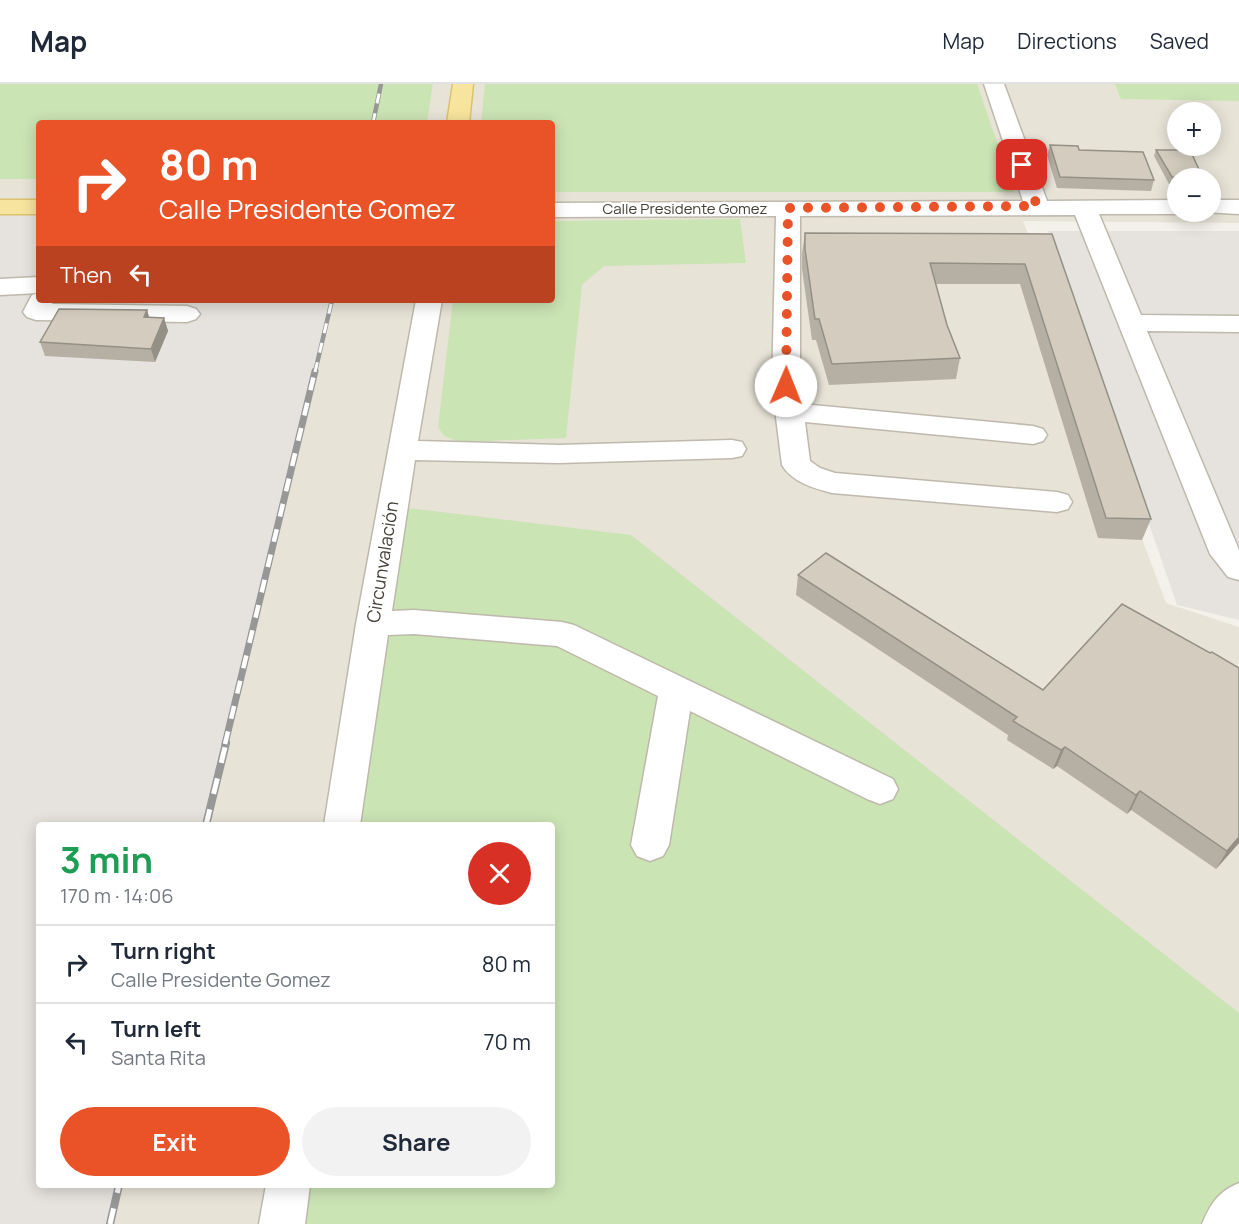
<!DOCTYPE html>
<html lang="en">
<head>
<meta charset="utf-8">
<style>
  :root { --surface:#fff; --page:#f2f2f3; --text:#1f2937; --muted:#747a83; --line:#e0e1e3; --accent:#ea5328 }
  body { margin:0; font-family:Manrope,sans-serif; background:var(--page); color:var(--text); height:100vh; display:flex; flex-direction:column; font-size:22px; white-space:nowrap }
  * { box-sizing:border-box; margin:0 }
  p { font-size:20px; color:var(--muted) }
  .icon { flex:none; width:33px; height:33px; fill:none; stroke:currentColor; stroke-width:2; stroke-linecap:round; stroke-linejoin:round }
  .map { position:relative; flex:1; overflow:hidden }
  .panel { position:absolute; left:36px; top:738px; width:519px; height:366px; display:flex; flex-direction:column; background:var(--surface); border-radius:6px; box-shadow:0 3px 15px #0003 }
  .panel>* { flex:none }
  .banner { position:absolute; left:36px; top:36px; width:519px; height:183px; border-radius:6px; box-shadow:0 3px 15px #0003; background:#ea5328; color:#fff; overflow:hidden }
  .buttons { position:absolute; left:1167px; top:18px; display:grid; gap:12px }
  .buttons a { display:grid; place-items:center; width:54px; height:54px; border-radius:50%; background:var(--surface); box-shadow:0 3px 15px #0003; font-size:30px }
  .pin { position:absolute; display:grid; place-items:center; width:51px; height:51px; color:#fff; margin:-26px; border-radius:12px; box-shadow:0 3px 9px #0006 }
  .me { position:absolute; width:66px; margin:-33px; rotate:1deg; stroke-linejoin:round; filter:drop-shadow(0 0 4px #0008) }
  .turn { display:flex; align-items:center; gap:21px; height:126px; padding:0 24px; font-size:27px }
  .turn .icon { width:78px; height:78px; stroke-width:2.5 }
  .turn b { display:block; font-size:42px; line-height:51px }
  .then { display:flex; align-items:center; height:57px; padding:0 24px; background:#0003; gap:12px; font-size:22px }
  .round { display:grid; place-items:center; flex:none; width:63px; height:63px; border-radius:32px; background:var(--page) }
  .overview { display:flex; align-items:center; justify-content:space-between; height:102px; padding:0 24px }
  h1 { font-size:36px; font-weight:700; line-height:45px; color:#1e9e55 }
  .primary-button { display:flex; gap:12px; margin-top:auto; padding:12px 24px }
  .primary-button a { flex:1; height:69px; border-radius:36px; background:var(--accent); color:#fff; font-size:24px; font-weight:700; line-height:69px; text-align:center }
  .primary-button a+a { background:var(--page); color:var(--text) }
  ul { padding:0; list-style:none }
  li { display:flex; align-items:center; gap:18px; height:78px; padding:0 24px; border-top:2px solid var(--line) }
  li div { flex:1 }
  li b { display:block; font-size:22px }
  li em { font-style:normal }
  header { display:flex; align-items:center; gap:36px; box-sizing:border-box; height:84px; padding:0 30px; background:var(--surface); border-bottom:2px solid var(--line) }
  header strong { font-size:28px }
  nav { display:flex; gap:33px; margin-inline-start:auto; font-size:21px }
  .map>svg:first-child { display:block }
  .residential { fill:#e7e3d7; fill-rule:evenodd }
  .industrial { fill:#e6e2dd }
  .green { fill:#cbe4b4 }
  .lines { fill:none; stroke-linecap:round; stroke-linejoin:round }
  .minor-casing { stroke:#beb9ac; stroke-width:3 }
  .major-casing { stroke:#dbc26e; stroke-width:3 }
  .minor { fill:#fff; fill-rule:evenodd }
  .major { fill:#f7e49e; fill-rule:evenodd }
  .rail-far2-casing { stroke:#979797; stroke-width:4.5 }
  .rail-far1-casing { stroke:#979797; stroke-width:7 }
  .rail-casing { stroke:#979797; stroke-width:8 }
  .rail-far2 { stroke:#fff; stroke-width:3; stroke-dasharray:10; stroke-linecap:butt }
  .rail-far1 { stroke:#fff; stroke-width:4.5; stroke-dasharray:13; stroke-linecap:butt }
  .rail { stroke:#fff; stroke-width:5; stroke-dasharray:16; stroke-linecap:butt }
  .wall { fill:#b6b0a4 }
  .shaded-wall { fill:#949086 }
  .building { fill:#d4cdbf; stroke:#949086; stroke-width:1.5 }
  .route { stroke:#ea5328; stroke-width:10; stroke-dasharray:0 18 }
  .labels { text-anchor:middle; stroke-width:4.5; stroke-linejoin:round; paint-order:stroke }
  .far-street-label { font-size:15px; fill:#464138; stroke:#fff }
  .street-label { font-size:18px; fill:#464138; stroke:#fff }
</style>
</head>
<body>
<header>
<strong>Map</strong>
<nav><a>Map</a><a>Directions</a><a>Saved</a></nav>
</header>
<div class="map">
<svg width="1239" height="1140" viewBox="0 0 1239 1140">
  <rect width="100%" height="100%" fill="#f3f1e9"/>
  <path class="residential" d="M433,0H1239V139L1023,137L1166,519L1239,543V1140H0V95H39V216H552V39H427ZM1178,28H1210V62H1178ZM1178,94H1210V128H1178ZM39,741H552V1101H39Z"/>
  <path class="industrial" d="M0,123H39V216H332L206,741H39V1101H119L110,1140H0Z
    M1048,147H1239V536L1177,521Z"/>
  <path class="green" d="M0,0H433L427,39H39V95H0Z
    M485,0H977L1014,108H552V39H481Z
    M1115,0H1239V17L1121,15Z
    M740,135L746,179L604,182L582,201L566,354L460,358L444,352L438,343L453,216H552V137Z
    M392,422L631,451L1239,929V1140H282L288,1101H552V741H343Z"/>
  <g class="lines">
    <g class="minor-casing">
      <path id="minor" d="M984,0H1004L1047,117L1178,116V128H1187L1178,130H1099L1141,231L1239,232V248L1147,247L1239,466V496L1228,493L1210,470L1075,131L800,132V302L802,320L1033,342L1043,345L1047,351L1043,357L1033,360L805,338L810,377L820,384L835,389L1057,408L1068,411L1072,418L1068,425L1057,428L832,409C813,404 792,398 782,381L772,302L776,132L552,133V119L1023,117Z
        M1210,116H1239V130L1202,128H1210Z
        M39,193V209L0,211V195Z
        M39,209V216H54L52,220L187,222L196,225L200,230L196,235L187,238L36,236L27,233L23,228L32,211Z
        M416,216H442L418,357L559,361L732,356L742,358L746,365L742,372L732,374L559,379L415,376L392,527L414,526L562,538L574,541L893,695L898,705L893,715L880,720L867,715L690,627L669,761L663,772L650,777L637,772L631,761L658,612L557,562L414,550L388,551L360,741H324L356,540Z
        M1239,1099V1140H1202C1211,1119 1218,1108 1239,1099Z
        M266,1101H310L305,1140H259Z"/>
    </g>
    <g class="major-casing">
      <path id="major" d="M453,0H473L469,39H447Z
        M0,116H39V130H0Z"/>
    </g>
    <use href="#minor" class="minor"/>
    <use href="#major" class="major"/>
    <g class="rail-far2-casing">
      <path id="rail-far2" d="M373,39L381,0
        M315,288L332,216"/>
    </g>
    <g class="rail-far1-casing">
      <path id="rail-far1" d="M225,660L315,287"/>
    </g>
    <g class="rail-casing">
      <path id="rail" d="M206,741L226,659
        M110,1140L119,1101"/>
    </g>
    <use href="#rail-far2" class="rail-far2"/>
    <use href="#rail-far1" class="rail-far1"/>
    <use href="#rail" class="rail"/>
  </g>
  <path class="wall" d="M1050,61L1079,66L1154,96L1151,107L1057,104L1047,71Z
    M1156,66L1203,94H1178V100H1169L1154,72Z
    M805,149L1052,150L1151,435L1142,456L1098,454L1020,200H936L947,241L960,274L956,295L829,301L816,256H812L802,185V169Z
    M75,216H163L161,219L76,218Z
    M147,226L149,233L164,234L168,247L155,278L45,272L40,258Z
    M798,491L1239,759L1216,785L1131,726L1127,730L1057,682L1053,685L1007,656L1008,651L796,511Z"/>
  <path class="shaded-wall" d="M147,226L151,240L144,233Z
    M164,234L168,247L155,278L151,265Z
    M1065,663L1057,682L1053,685L1061,666Z
    M1140,707L1131,726L1127,730L1136,711Z
    M1239,753V759L1216,785L1227,767Z"/>
  <path class="building" d="M1050,61L1078,62L1079,66L1143,68L1154,96L1060,93Z
    M1156,66H1190L1203,94L1172,93Z
    M805,149L1052,150L1151,435L1106,434L1025,180L930,179L947,241L960,274L832,280L819,235H815L805,165Z
    M59,225L147,226L144,233L164,234L151,265L40,258Z
    M826,469L1043,606L1122,520L1210,569L1212,568L1239,584V753L1227,767L1140,707L1136,711L1065,663L1061,666L1013,637L1017,633L798,491Z"/>
  <g class="lines">
    <path class="route" d="M786,302L788,124L1037,122L1022,81"/>
  </g>
  <g class="labels">
    <g class="far-street-label">
      <text x="685" y="130">Calle Presidente Gomez</text>
    </g>
    <g class="street-label">
      <text transform="translate(383 478) rotate(-81)" y="6">Circunvalación</text>
    </g>
  </g>
</svg>
<div class="buttons">
<a>+</a>
<a>−</a>
</div>
<div class="pin" style="left:1022px;top:81px;background:#d93025"><svg class="icon" aria-label="arrive" viewBox="0 0 24 24"><path d="M6 21V4h12l-3 4 3 4H6"/></svg></div>
<svg class="me" style="left:786px;top:302px" viewBox="-20 -20 40 40"><circle r="19" fill="#fff"/><path d="M0-13L10 11 0 6-10 11z" fill="#ea5328"/></svg>
<div class="banner">
<div class="turn"><svg class="icon" aria-label="right" viewBox="0 0 24 24"><path d="M7 20v-9h11M14 6l5 5-5 5"/></svg><div><b>80 m</b>Calle Presidente Gomez</div></div>
<div class="then">Then<svg class="icon" aria-label="left" viewBox="0 0 24 24"><path d="M17 20v-9H6M10 6l-5 5 5 5"/></svg></div>
</div>
<section class="panel">
<div class="overview"><div><h1>3 min</h1><p>170 m · 14:06</p></div><a class="round" style="background:#d93025;color:#fff"><svg class="icon" aria-label="close" viewBox="0 0 24 24"><path d="M6 6l12 12M18 6L6 18"/></svg></a></div>
<ul>
<li><svg class="icon" aria-label="right" viewBox="0 0 24 24"><path d="M7 20v-9h11M14 6l5 5-5 5"/></svg><div><b>Turn right</b><p>Calle Presidente Gomez</p></div><em>80 m</em></li>
<li><svg class="icon" aria-label="left" viewBox="0 0 24 24"><path d="M17 20v-9H6M10 6l-5 5 5 5"/></svg><div><b>Turn left</b><p>Santa Rita</p></div><em>70 m</em></li>
</ul>
<div class="primary-button"><a>Exit</a><a>Share</a></div>
</section>
</div>
</body>
</html>
